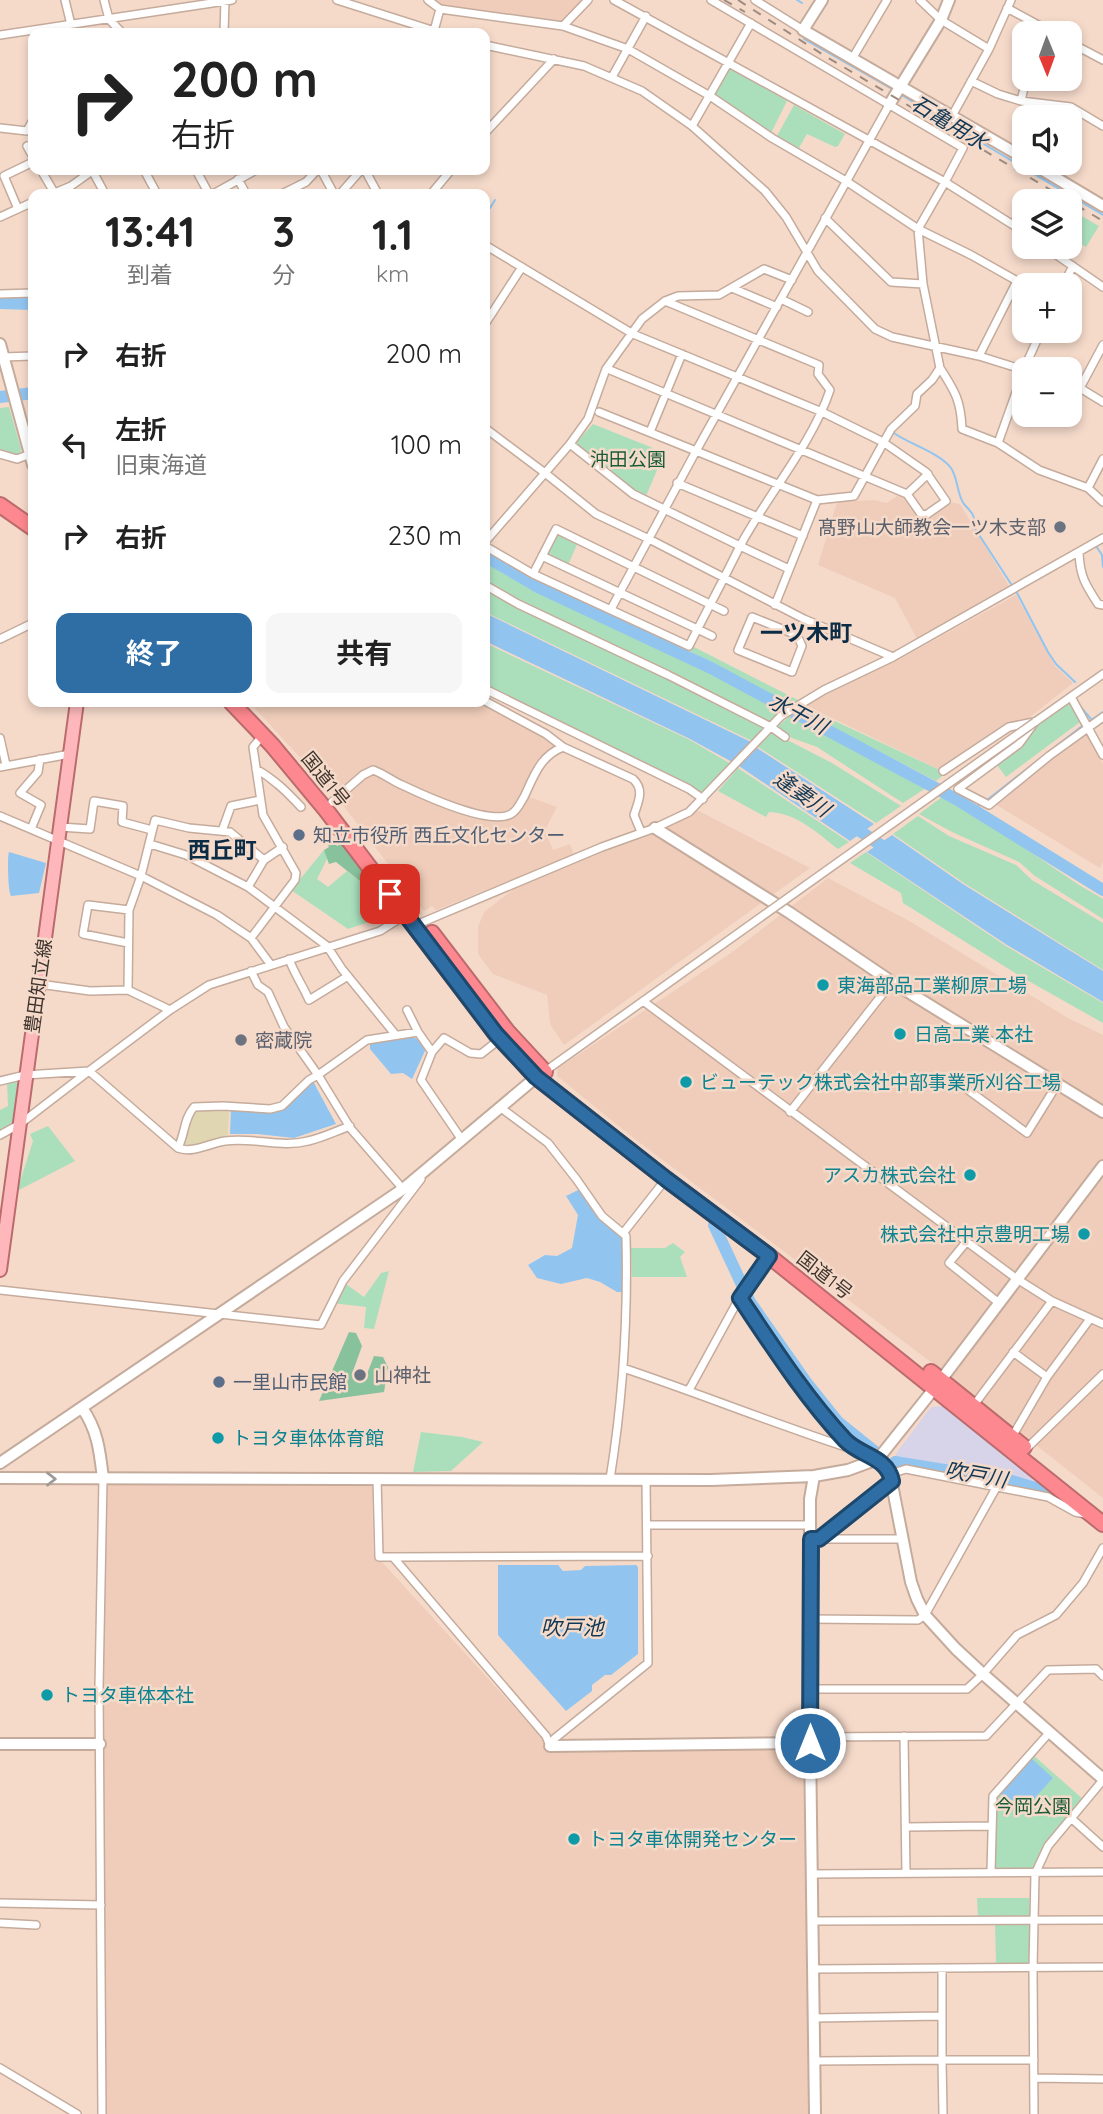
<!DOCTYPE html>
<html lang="ja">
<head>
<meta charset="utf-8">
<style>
  :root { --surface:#fff; --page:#f6f6f6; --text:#222; --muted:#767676; --accent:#2e6ea5 }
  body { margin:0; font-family:Quicksand,"Noto Sans JP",sans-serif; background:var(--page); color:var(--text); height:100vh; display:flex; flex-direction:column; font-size:26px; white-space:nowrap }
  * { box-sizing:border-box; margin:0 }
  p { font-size:23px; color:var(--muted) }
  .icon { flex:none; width:38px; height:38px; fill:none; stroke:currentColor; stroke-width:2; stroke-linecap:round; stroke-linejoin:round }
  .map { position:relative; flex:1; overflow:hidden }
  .side { position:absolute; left:28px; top:189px; width:462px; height:518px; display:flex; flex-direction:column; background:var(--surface); border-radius:14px; box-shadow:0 4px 10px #0003 }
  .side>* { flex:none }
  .hud { position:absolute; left:28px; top:28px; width:462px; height:147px; border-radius:14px; box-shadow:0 4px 10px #0003; background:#fff; color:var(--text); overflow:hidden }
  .needle { width:46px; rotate:179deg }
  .buttons { position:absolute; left:1012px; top:21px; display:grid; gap:14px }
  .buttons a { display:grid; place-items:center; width:70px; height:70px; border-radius:14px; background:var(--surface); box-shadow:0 4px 10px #0003; font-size:35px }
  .pin { position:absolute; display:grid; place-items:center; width:60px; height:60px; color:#fff; margin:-30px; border-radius:14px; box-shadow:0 4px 10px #0006 }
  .me { position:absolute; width:77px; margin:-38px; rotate:0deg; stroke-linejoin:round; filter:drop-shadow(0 0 5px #0008) }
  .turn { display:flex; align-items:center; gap:24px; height:147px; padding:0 28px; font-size:32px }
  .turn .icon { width:91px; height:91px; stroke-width:2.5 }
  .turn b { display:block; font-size:49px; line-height:60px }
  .eta { display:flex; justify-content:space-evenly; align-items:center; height:119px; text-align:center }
  .eta b { font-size:42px; font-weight:700; line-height:49px }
  .cta { display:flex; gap:14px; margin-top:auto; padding:14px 28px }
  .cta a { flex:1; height:80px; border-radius:14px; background:var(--accent); color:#fff; font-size:28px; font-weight:700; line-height:80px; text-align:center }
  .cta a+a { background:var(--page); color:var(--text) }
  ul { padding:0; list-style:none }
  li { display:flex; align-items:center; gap:21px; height:91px; padding:0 28px }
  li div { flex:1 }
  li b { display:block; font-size:26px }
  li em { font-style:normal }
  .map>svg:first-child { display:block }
  .commercial { fill:#d7d3e9 }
  .built { fill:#efcdba }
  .green { fill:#abdfbc }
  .forest { fill:#87c29c }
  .sand { fill:#e0d7b2 }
  .water { fill:#91c5f0 }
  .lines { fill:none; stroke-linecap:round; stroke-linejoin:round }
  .stream { stroke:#91c5f0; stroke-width:2 }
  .river { stroke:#91c5f0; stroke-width:12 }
  .street-casing { stroke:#c5ab9c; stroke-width:10 }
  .secondary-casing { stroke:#c5ab9c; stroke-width:14 }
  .primary-casing { stroke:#bb6b6d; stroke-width:16 }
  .highway-casing { stroke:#bb6b6d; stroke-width:18 }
  .street { stroke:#fff; stroke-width:7 }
  .secondary { stroke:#fff; stroke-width:10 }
  .primary { stroke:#feb8bc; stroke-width:12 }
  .highway { stroke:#fe888f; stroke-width:14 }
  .rail { stroke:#9e8b7f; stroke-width:2; stroke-dasharray:9 9; stroke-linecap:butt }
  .street-bridge-casing { stroke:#c5ab9c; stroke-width:10; stroke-linecap:butt }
  .street-bridge { stroke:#fff; stroke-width:7 }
  .oneway { stroke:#9f9a96 }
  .route-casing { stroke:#1e486b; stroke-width:18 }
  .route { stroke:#2e6ea5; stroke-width:12 }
  .worship-dot { fill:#6b7280; stroke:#f5daca; stroke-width:2.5 }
  .service-dot { fill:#5c6f8a; stroke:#f5daca; stroke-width:2.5 }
  .culture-dot { fill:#0f9aa8; stroke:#f5daca; stroke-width:2.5 }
  .labels { text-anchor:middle; stroke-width:5; stroke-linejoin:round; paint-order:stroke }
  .park-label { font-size:19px; fill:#195c38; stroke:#f5daca }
  .worship-label { font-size:19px; fill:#5b616d; stroke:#f5daca; text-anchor:start }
  .street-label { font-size:19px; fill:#3f342e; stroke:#f5daca }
  .service-label { font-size:19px; fill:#4e5e75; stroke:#f5daca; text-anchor:start }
  .culture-label { font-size:19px; fill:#0d838f; stroke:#f5daca; text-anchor:start }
  .water-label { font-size:21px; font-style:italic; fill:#103754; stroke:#f5daca }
  .quarter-label { font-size:23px; font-weight:bold; fill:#0c2b45; stroke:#f5daca }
</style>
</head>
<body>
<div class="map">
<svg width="1103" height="2114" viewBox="0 0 1103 2114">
  <rect width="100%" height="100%" fill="#f5daca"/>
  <path class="commercial" d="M945,1406L1042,1483L1049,1491L1013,1480L978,1475L895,1459L897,1452L931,1407Z"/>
  <path class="built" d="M433,0H584L561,23L441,6Z
    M901,493L906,495L923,517L931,518L948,502L960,504L1009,586L917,639L895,598L818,565L837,502L874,500L887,503Z
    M1016,595L1055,666L1073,683L1025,721L940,770L805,705L900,659Z
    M249,702H477L535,732L554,746L541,758L521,794L557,807L545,830L553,850L570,844L574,855L436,910L432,906L424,911L339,800Z
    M1086,731L1103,764V862L1100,868L995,804Z
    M697,810L810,868L564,1045L550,1024L547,995L493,974L478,954V927L484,912L514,889L690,816Z
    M828,878L911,922L1068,1018L1103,1035V1498L940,1369L631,1136L557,1076L558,1068L731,953Z
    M372,1482L373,1552L552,1749H808L809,2114H105L102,1517L104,1486L107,1484Z"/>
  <path class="green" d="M730,67L787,101L771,133L715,95Z
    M794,105L845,134L838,146L835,147L807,134L799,148L777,136Z
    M1071,210L1099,226L1086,247L1069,236V213Z
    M9,407L21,449L20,453L17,455L0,449V408Z
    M593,424L653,448L649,459L660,463L646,496L635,491L576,443Z
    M556,532L578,542L568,565L545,555Z
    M485,547L533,576L692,646L798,700L791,705L690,651L532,579L485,553Z
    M485,562L528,588L725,680L782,711L769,723L526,604L485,581Z
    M485,587L766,728L752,741L485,612Z
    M485,643L690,740L731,764L704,794L485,686Z
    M1070,702L1080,722L1006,777L997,765L1022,747L1038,724Z
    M805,707L946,773L936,781L800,710Z
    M791,715L926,788L903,803L817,747L792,738L776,728Z
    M772,732L832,763L901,806L876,823L758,747Z
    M738,768L849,842L838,849C817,833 797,813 769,812L766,817L718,791Z
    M942,797L1007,836L1079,885L1103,899V919L1035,876L1019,862L952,832L919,814Z
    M918,816L949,836L1016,865L1032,880L1103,923V970L964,883L893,834Z
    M324,850L328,857L317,879L328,887L347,871L370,889L384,909L369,922L348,929L291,890Z
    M866,852L1006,946L1103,1003V1023L1025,979L903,903L901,893L850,863Z
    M19,1079L15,1122L0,1130V1110L8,1106L7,1082Z
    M48,1126L75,1161L17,1191L33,1141L30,1134Z
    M673,1243L685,1252L680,1257L687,1277H632L631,1248H665Z
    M389,1271L374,1329L364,1328L366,1307L332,1303L346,1284L364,1297L381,1273Z
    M421,1432L462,1437L483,1442L451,1471L413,1472Z
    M1032,1754L1084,1800L1034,1872L994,1870V1797Z
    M977,1898H1029L1030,1917L978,1918Z
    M995,1924H1030V1964H996Z"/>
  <path class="forest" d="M327,831L337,846L343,843L393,908L384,909L370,889L336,862L329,864L324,850L329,847L322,836Z
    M349,1332L356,1333L362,1346L352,1374L365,1379L374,1356L383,1357L388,1367L384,1392L319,1401Z"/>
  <path class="sand" d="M195,1109H229L228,1135L187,1147L182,1145C188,1133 185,1119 195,1109Z"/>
  <path class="water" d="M485,613L751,742L732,762L690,739L485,641Z
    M757,748L874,824L850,841L739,766Z
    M892,835L963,884L1103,971V1002L1007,945L867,852Z
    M9,852L46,863L39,893L11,896C8,891 7,857 9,852Z
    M410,1036C418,1039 424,1042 425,1051L412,1079L403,1073L391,1074L370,1049V1044Z
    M305,1082L314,1083L336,1124L294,1138L257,1134H230L231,1109L279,1110Z
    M580,1189L600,1220L623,1237L625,1292H617L600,1282L587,1278L561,1284L537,1278L528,1265L545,1255L557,1256L572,1248L578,1215L566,1196Z
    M498,1565H558L563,1571L581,1570L585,1566L636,1565L638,1567V1654L611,1675H605L592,1685V1691L566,1711L498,1635Z
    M1031,1758L1053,1778L1032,1801L1008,1800L1000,1793Z"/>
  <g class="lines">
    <path class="stream" d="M797,0L802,3
      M804,39L892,89
      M903,96L1103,215
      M485,216L495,200
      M894,433C909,444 940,453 951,468C958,478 957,495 964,504C971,512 976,515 974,527L1013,587
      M1096,546L1102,555L1103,567
      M1016,591L1048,652L1056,664L1075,682
      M1079,705L1091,719
      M1087,723L1103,712
      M987,800L1082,726
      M973,809L979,805"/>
    <path class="river" d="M0,303L33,304
      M0,397L33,393
      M485,556L538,587L711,668L956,799L1103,890
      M848,823L891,852
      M714,1225L750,1302L806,1382L838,1422L874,1451
      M895,1462L1012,1481L1055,1494"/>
    <g class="street-casing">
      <path id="street" d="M65,0L73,33
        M104,0L109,19L122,33
        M337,0L441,33
        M428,0L440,9L563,26L628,49L710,96L772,138L846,181L918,229L971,255L1017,281
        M614,0L945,182L918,229L923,284L940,368
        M711,0L963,148L945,182L1024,232
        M755,0L803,30
        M920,0L941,20L989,49
        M1007,8L1053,33
        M563,26L588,0
        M434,31L440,9
        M224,33L225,0
        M0,35L232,0
        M1069,42L1103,60
        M485,45L584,66L642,91L692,126L765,191L786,217L818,271L875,329L892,337L979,356L1024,370
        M852,59L887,0
        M612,77L646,16
        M971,81L998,94L1021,101L1071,107L1103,126
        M1021,101L1026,79
        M889,105L696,451L817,500L854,496L891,429L915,406L917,394L932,380L940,368C955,391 961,401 962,429L998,443L1039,470L1088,488L1103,502
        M952,116L989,49L1011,0
        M692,126L751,23
        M0,128L27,131L33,120
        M485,133L554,59
        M27,146L33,157
        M41,170L55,194
        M92,170L105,194
        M144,170L157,194
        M196,170L209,194
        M321,170L334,194
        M365,170L378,194
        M238,179L246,194
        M52,194L71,186L92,171
        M213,194L256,170
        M282,194L306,182L317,170
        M340,194L361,170
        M431,194L451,170
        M18,209L4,176L33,162
        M0,217L33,202
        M825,218L891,282L923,284
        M485,245L633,334L822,412L883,442L926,472L946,501L926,515L921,514L907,494
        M1045,247L1103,287
        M1063,285L1073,266
        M732,288L777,307
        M0,294L33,293
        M781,299L808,312
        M485,324L522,267
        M979,356L1017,281L1024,285
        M3,357L33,356
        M1024,369L1041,331
        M610,370L907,494L928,474
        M1069,385L1080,388L1103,402
        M1080,388L1103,345
        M599,412L696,451L611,609
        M485,428L545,473L485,542
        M650,432L682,354
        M998,443L1024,370
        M570,444L588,419L606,369L642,319L665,301
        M0,454L17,459L33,453
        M677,483L803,536
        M1088,488L1103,459
        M485,546L533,574L689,646C706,612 724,579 740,546L633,494L570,444L545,473L596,514L649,539L804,619L893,657L1103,538
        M1079,553C1080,576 1085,584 1098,604L1103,605
        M542,556L712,636
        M789,569L740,546C768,494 812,444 830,390L818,374L819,365L665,301L678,296L719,295L764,269L792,280
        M533,574L556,529L724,611
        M485,585L518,604L668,675L771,727L785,737
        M775,605L817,500
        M752,617L797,635L802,646L792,672L738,650Z
        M0,639L33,623
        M1103,674L1035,722L1019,744L958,789L989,805L1049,756L1103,717
        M485,689L689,789L703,799
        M1071,697L1103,755
        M485,701L546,734L563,747L633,779C645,790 638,802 634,815L641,832
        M0,738L6,765
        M0,767L70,754
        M256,769C274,779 287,792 301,807
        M943,771L1009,727L1034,722
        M332,802L363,775L373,770C384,774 391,780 402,785C423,795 490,826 511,814C518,810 520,803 524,797C534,776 540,756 563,747
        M0,816L141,876L217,915L251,938L271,965
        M60,827L90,829L94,801L123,806L122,822L152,830
        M31,829L41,805L20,793L38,772L40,759
        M222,831L231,806L260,800
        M150,844L186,855L248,887L327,946L342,969L395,1034
        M248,887L264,860
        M423,922L602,847L655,828L689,812L781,716L824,690L893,657
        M251,938L295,880L296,873L263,815L253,747L263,735
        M128,943L83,934L88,905L129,910
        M289,959C295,975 303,986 309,1000L348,976
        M39,984L90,991L128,990L170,1010
        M128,990L129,910L141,876L155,820L189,828L230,832L264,860L283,847
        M643,1001L1017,1279L1052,1301L1103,1324
        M407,1010L418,1032
        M432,1052L444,1038L470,1053L481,1054L500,1039
        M544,1072L688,969
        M953,1079L1027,1133L1058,1083
        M0,1081L25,1075L89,1071L170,1010L209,985L380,931L405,915
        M501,1108L548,1143L577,1180L602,1216L626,1236C628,1317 623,1399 610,1479
        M790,1112L892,982
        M0,1135L20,1124L89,1071L178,1148C192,1154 210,1143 225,1141C253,1137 281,1148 308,1141C322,1138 336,1131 350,1126
        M178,1148C185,1134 184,1118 194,1107L223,1106L270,1109L282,1106L309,1080L318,1075L284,1027L268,992L258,985L251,971
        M403,1189L351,1129L318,1075L367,1040L418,1032L432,1052L421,1080L462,1140
        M624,1232L666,1179
        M967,1241L949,1263L999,1303
        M0,1290L321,1325L343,1281L421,1179
        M740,1298L788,1370L843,1438L855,1450L878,1459
        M1013,1352L1047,1377
        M623,1368C701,1394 777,1425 855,1450
        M689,1390L742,1293L769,1256
        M974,1405L1052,1301
        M1012,1437L1047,1377L1090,1319
        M1026,1449L1103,1374
        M890,1474L906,1469L1048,1497L1075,1512L1085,1514
        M377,1478L379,1557H393L546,1736L550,1746
        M647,1525H811
        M819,1539L892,1481
        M819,1539H902
        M393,1557L648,1556
        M810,1619L918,1620L925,1615L996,1488
        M810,1689H967L983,1674L1017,1635L1056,1615L1083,1583L1103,1548
        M904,1736L906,1873
        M810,1737L986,1736L1048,1670L1096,1669L1103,1676
        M550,1746L554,1739L648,1663L646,1480
        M1071,1818L1103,1847
        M906,1827L991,1826
        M991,1872L993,1796L1049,1733
        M813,1874L1103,1872
        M0,1903L101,1905
        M814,1921L1103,1920
        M0,1923L36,1925
        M942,1968V2060H1034
        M814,1969L1103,1967
        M814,2018L941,2016
        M815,2061L942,2060L943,2114
        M0,2068L77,2114
        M1034,2078L1103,2079
        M102,2114L99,1687L103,1479
        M1034,2114L1033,1968L1035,1874L1048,1846L1103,1780"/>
    </g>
    <g class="secondary-casing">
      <path id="secondary" d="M822,0L803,30L1024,158
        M889,105L941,20L949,0
        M1031,163L1103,206
        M0,344L33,465
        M655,828L790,913L892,982L1103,1112
        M82,1408C98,1430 100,1453 103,1479
        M878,1459L890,1474L911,1582L917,1599L925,1615L956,1649L983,1674L1103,1779
        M0,1463L403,1189L540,1074
        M814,1476L810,1499V1743L815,2114
        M0,1478L711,1480L814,1476L848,1470L878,1459L941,1380L1103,1166
        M0,1744H100
        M550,1746L810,1743"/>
    </g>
    <g class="primary-casing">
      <path id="primary" d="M0,1270L77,702"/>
    </g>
    <g class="highway-casing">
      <path id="highway" d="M0,505L33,528
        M231,702L272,745L326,810L496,1034L536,1077L666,1179L769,1256L1103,1524
        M432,933L507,1031L545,1072
        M931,1372L1024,1447"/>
    </g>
    <use href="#street" class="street"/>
    <use href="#secondary" class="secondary"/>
    <use href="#primary" class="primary"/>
    <use href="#highway" class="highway"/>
    <path class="rail" d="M724,0L745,12
      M738,0L825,56L1103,221"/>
    <g class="street-bridge-casing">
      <path id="street-bridge" d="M688,969L1035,722"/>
    </g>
    <use href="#street-bridge" class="street-bridge"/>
  </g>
  <defs><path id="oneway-chevron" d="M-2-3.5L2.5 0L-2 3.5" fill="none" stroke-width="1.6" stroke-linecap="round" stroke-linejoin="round" transform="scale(1.75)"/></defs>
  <use class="oneway" href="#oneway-chevron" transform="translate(51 1479)"/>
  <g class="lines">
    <g class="route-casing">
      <path id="route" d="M390,894L496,1034L536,1077L666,1179L769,1256L740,1298C773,1347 805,1397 845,1440C860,1456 887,1456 892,1481L819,1539H811L810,1743"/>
    </g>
    <use href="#route" class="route"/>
  </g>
  <g class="worship-dot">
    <circle cx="1060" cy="527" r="7"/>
    <circle cx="241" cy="1040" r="7"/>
    <circle cx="360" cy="1375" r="7"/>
  </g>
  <g class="service-dot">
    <circle cx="299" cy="835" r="7"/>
    <circle cx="219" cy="1382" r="7"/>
  </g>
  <g class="culture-dot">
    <circle cx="823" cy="985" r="7"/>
    <circle cx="900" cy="1034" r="7"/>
    <circle cx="686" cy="1082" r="7"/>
    <circle cx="970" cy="1175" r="7"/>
    <circle cx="1084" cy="1234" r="7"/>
    <circle cx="218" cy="1438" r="7"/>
    <circle cx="47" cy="1695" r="7"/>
    <circle cx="574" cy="1839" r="7"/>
  </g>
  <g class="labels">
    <g class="park-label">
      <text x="628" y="466">沖田公園</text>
      <text x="1033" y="1813">今岡公園</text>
    </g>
    <g class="worship-label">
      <text x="1046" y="534" text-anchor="end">髙野山大師教会一ツ木支部</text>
      <text x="255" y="1047">密蔵院</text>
      <text x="374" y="1382">山神社</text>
    </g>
    <g class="street-label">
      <text transform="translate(326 779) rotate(51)" y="7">国道1号</text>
      <text transform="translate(38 986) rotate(-82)" y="7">豊田知立線</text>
      <text transform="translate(825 1275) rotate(38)" y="7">国道1号</text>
    </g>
    <g class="service-label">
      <text x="313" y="842">知立市役所 西丘文化センター</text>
      <text x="233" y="1389">一里山市民館</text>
    </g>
    <g class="culture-label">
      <text x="837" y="992">東海部品工業柳原工場</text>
      <text x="914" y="1041">日高工業 本社</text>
      <text x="700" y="1089">ビューテック株式会社中部事業所刈谷工場</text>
      <text x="956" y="1182" text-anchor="end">アスカ株式会社</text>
      <text x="1070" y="1241" text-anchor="end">株式会社中京豊明工場</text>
      <text x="232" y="1445">トヨタ車体体育館</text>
      <text x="61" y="1702">トヨタ車体本社</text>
      <text x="588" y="1846">トヨタ車体開発センター</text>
    </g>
    <g class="water-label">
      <text transform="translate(949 123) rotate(31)" y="7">石亀用水</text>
      <text transform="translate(798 714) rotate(28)" y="7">水干川</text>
      <text transform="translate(802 794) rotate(35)" y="7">逢妻川</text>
      <text transform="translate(976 1475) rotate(10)" y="7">吹戸川</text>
      <text x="572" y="1635">吹戸池</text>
    </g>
    <g class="quarter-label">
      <text x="806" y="641">一ツ木町</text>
      <text x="222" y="858">西丘町</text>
    </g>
  </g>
</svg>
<div class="buttons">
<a><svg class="needle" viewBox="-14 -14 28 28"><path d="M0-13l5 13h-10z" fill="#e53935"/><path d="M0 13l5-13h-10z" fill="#767676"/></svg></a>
<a><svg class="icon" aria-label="sound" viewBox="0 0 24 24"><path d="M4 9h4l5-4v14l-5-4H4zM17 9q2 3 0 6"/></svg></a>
<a><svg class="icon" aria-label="layers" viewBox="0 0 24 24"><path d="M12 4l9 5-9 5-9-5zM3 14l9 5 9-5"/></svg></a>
<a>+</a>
<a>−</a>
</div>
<div class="pin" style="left:390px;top:894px;background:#d93025"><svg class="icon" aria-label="arrive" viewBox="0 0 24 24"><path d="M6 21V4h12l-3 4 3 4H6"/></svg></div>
<svg class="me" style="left:810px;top:1743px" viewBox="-20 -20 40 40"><circle r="17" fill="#2e6ea5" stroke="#fff" stroke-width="3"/><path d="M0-11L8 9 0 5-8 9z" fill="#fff"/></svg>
<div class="hud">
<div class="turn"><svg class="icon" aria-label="right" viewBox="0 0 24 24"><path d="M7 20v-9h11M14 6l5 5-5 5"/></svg><div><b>200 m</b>右折</div></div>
</div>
<section class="side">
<div class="eta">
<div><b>13:41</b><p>到着</p></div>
<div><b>3</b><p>分</p></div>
<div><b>1.1</b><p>km</p></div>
</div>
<ul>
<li><svg class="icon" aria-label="right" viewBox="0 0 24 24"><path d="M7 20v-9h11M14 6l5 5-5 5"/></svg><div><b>右折</b></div><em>200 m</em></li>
<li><svg class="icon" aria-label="left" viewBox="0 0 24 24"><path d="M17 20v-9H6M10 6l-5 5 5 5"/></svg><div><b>左折</b><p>旧東海道</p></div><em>100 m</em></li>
<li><svg class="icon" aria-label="right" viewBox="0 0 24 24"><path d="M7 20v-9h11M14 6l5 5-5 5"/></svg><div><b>右折</b></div><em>230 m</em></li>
</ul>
<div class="cta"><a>終了</a><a>共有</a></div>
</section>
</div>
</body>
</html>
